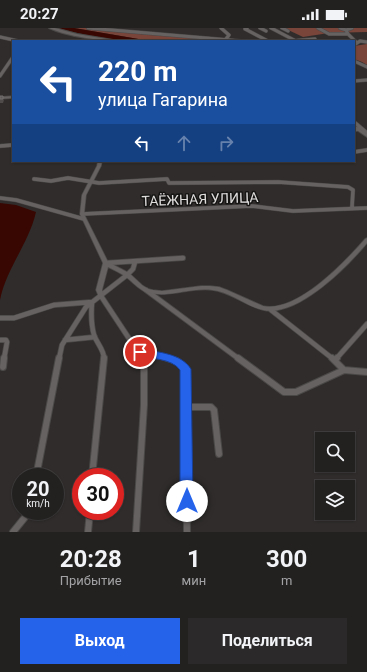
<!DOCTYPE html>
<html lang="ru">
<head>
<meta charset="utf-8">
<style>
  :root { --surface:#232120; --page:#2b2929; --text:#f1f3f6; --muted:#a3a3a5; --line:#403e3e; --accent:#2563eb }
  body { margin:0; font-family:Roboto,sans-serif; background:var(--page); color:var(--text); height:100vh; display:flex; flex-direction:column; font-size:15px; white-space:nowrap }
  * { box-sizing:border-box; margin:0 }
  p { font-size:13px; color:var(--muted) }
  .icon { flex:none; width:22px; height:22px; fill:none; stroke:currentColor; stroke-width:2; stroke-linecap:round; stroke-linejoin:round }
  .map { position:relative; height:504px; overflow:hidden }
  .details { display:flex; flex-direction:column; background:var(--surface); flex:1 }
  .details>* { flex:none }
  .top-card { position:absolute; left:12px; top:12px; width:343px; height:122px; border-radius:0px; box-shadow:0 1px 3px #0004,0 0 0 1px var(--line); background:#1a4fa0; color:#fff; overflow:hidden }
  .buttons { position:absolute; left:315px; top:404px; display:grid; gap:8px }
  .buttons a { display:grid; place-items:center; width:40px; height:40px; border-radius:0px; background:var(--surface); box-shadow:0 1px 3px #0004,0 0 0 1px var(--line); font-size:20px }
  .speed { position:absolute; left:12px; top:440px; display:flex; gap:8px; font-size:20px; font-weight:700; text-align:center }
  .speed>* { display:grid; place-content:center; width:52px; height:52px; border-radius:50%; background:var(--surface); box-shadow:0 1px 3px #0004,0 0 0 1px var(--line); line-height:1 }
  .speed small { font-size:10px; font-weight:400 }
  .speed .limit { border:6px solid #d22; background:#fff; color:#111 }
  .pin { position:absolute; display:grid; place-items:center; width:34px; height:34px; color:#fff; margin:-17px; border:2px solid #fff; border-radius:50%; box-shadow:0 1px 4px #0007 }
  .me { position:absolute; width:44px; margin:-22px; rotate:0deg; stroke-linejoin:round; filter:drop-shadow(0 0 3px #0008) }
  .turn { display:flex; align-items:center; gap:14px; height:84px; padding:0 20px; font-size:18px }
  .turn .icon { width:52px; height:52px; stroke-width:2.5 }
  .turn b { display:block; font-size:28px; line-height:34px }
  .lanes { display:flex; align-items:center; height:38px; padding:0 20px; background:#0003; justify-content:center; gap:20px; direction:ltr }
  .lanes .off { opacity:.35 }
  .eta { display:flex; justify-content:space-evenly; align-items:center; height:68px; text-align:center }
  .eta b { font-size:24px; font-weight:700; line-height:28px }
  .action { display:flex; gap:8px; margin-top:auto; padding:8px 20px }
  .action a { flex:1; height:46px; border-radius:0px; background:var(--accent); color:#fff; font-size:16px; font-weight:700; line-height:46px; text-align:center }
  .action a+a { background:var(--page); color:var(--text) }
  .status { display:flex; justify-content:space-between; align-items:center; height:28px; padding:0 20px; background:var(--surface); direction:ltr }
  .status svg { height:11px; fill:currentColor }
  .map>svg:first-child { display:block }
  .green { fill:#794439 }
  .water { fill:#390701 }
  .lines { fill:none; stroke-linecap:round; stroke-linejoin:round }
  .minor-far3-casing { stroke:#4b4848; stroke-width:4 }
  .minor-far2-casing { stroke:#4b4848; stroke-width:4.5 }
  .minor-far1-casing { stroke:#4b4848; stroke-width:6 }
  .minor-casing { stroke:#4b4848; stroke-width:8 }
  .tertiary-casing { stroke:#4b4848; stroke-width:1.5 }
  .secondary-casing { stroke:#4b4848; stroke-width:2 }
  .minor-far3 { stroke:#666261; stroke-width:3 }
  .minor-far2 { stroke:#666261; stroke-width:3.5 }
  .minor-far1 { stroke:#666261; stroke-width:4.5 }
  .minor { stroke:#666261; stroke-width:6 }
  .tertiary { fill:#666261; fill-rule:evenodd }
  .secondary { fill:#666261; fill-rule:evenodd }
  .wall { fill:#4e4b4a }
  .building { fill:#5e5b5a; stroke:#726f6e }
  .route { fill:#2563eb; stroke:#184099 }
  .labels { text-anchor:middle; stroke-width:3; stroke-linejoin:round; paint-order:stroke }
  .street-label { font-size:14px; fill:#e0dddd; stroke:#161514 }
</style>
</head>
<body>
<div class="status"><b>20:27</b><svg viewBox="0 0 49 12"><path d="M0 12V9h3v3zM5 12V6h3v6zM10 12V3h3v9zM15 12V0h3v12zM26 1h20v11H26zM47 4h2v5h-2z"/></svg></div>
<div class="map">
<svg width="367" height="504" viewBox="0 0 367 504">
  <rect width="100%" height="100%" fill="#2f2c2b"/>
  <path class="green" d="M74,0H88L241,13H150Z
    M284,0H367V4L329,5L303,9Z
    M367,16V37L362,34L354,31V18Z"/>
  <path class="water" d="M58,0H74L150,13C119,14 88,8 58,0Z
    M0,175L16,177L36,184C29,215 6,241 0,272Z"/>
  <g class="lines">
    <g class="minor-far3-casing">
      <path id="minor-far3" d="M88,0L241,13
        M221,0L229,7L226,11
        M247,0L245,1L268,13
        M260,0L266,3
        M271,0L294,12
        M282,0L288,3
        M318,0L329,6H348
        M340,0L346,2
        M348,6L357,15L354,17
        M348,6L346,2L352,0
        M0,9L18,13
        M290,13L315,11
        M357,15L360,13L367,14
        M354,33L367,39
        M0,48L13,29
        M354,53L367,52"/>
    </g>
    <g class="minor-far2-casing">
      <path id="minor-far2" d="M354,94L367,105
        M354,102L358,101
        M0,118L13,117
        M354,124L367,122
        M34,151L51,153L68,150L99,155L167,151L169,155L278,154L348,159L353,162L352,179
        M0,170L16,172L84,191
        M82,186L251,178L293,183L367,180"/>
    </g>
    <g class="minor-far1-casing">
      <path id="minor-far1" d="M106,235L183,230
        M146,262L239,331
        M101,268L132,315L140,324L143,331
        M271,282L333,331
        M0,290H14L54,277L92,274C91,285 91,296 94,307C97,316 104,321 104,331
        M0,312H6L7,314L4,331
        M65,312L95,309
        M140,324L170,331
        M59,331L62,317L86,279L127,247L133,241L135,234
        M336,331L367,296"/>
    </g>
    <g class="minor-casing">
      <path id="minor" d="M167,330L177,333L185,341L187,504
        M238,330L284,364H296L344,342L367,344
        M332,330L344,342
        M335,332L337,330
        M3,339L4,330
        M186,379H211L214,382L219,426
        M36,449L59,330
        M92,449L104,330
        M13,504L26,488L27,483
        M88,504L90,483
        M136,504L144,377V333L143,330"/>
    </g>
    <g class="tertiary-casing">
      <path id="tertiary" d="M13,68V70L0,71V69Z
        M98,133H102L101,138L86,167L84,186L108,234L129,245L142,257L148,261L153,262L162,263L201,258H210L219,259L227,262L263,278C297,285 345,234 365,211L367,210V215C347,239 297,290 263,282C245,278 231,264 212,262C190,259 168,271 146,264C138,261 133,254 126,249C121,245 114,242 108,239L102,262L104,268L103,269H99L96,262L103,235L80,186L82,167L97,138Z"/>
    </g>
    <g class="secondary-casing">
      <path id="secondary" d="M49,0H55L77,6L119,13C100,13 66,8 49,0Z
        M354,97L367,106V109L354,100Z"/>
    </g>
    <use href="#minor-far3" class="minor-far3"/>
    <use href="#minor-far2" class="minor-far2"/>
    <use href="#minor-far1" class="minor-far1"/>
    <use href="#minor" class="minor"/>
    <use href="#tertiary" class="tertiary"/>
    <use href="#secondary" class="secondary"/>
  </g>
  <path class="wall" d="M0,68L4,72L3,75H0Z"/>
  <path class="building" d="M0,68H3V71H0Z"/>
  <path class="route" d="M140,321C157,324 181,325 191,341L193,473L191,477L187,478L182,477L180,473V342C172,330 149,331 136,327L135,324L136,322Z"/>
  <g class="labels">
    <g class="street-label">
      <text transform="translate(200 171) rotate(-2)" y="5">ТАЁЖНАЯ УЛИЦА</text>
    </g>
  </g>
</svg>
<div class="buttons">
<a><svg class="icon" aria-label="search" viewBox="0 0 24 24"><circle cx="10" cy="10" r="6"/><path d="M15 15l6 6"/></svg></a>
<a><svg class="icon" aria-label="layers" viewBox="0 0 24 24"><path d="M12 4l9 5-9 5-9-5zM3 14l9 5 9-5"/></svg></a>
</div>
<div class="speed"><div>20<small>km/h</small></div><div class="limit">30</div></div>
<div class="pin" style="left:140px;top:324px;background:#d93025"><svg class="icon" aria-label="arrive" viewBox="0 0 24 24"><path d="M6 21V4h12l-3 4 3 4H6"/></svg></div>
<svg class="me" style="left:187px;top:473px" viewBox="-20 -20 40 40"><circle r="19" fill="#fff"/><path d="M0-13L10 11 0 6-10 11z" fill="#2563eb"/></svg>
<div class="top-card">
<div class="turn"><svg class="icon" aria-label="left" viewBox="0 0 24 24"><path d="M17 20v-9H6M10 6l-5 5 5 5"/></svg><div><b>220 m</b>улица Гагарина</div></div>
<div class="lanes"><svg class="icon" aria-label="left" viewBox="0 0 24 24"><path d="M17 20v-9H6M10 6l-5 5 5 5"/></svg><svg class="icon off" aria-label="ahead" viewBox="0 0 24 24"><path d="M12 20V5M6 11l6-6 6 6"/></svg><svg class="icon off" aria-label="right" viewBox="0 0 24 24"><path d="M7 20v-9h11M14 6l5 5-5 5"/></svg></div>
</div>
</div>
<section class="details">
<div class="eta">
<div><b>20:28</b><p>Прибытие</p></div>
<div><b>1</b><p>мин</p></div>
<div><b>300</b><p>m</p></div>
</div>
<div class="action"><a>Выход</a><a>Поделиться</a></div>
</section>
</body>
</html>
